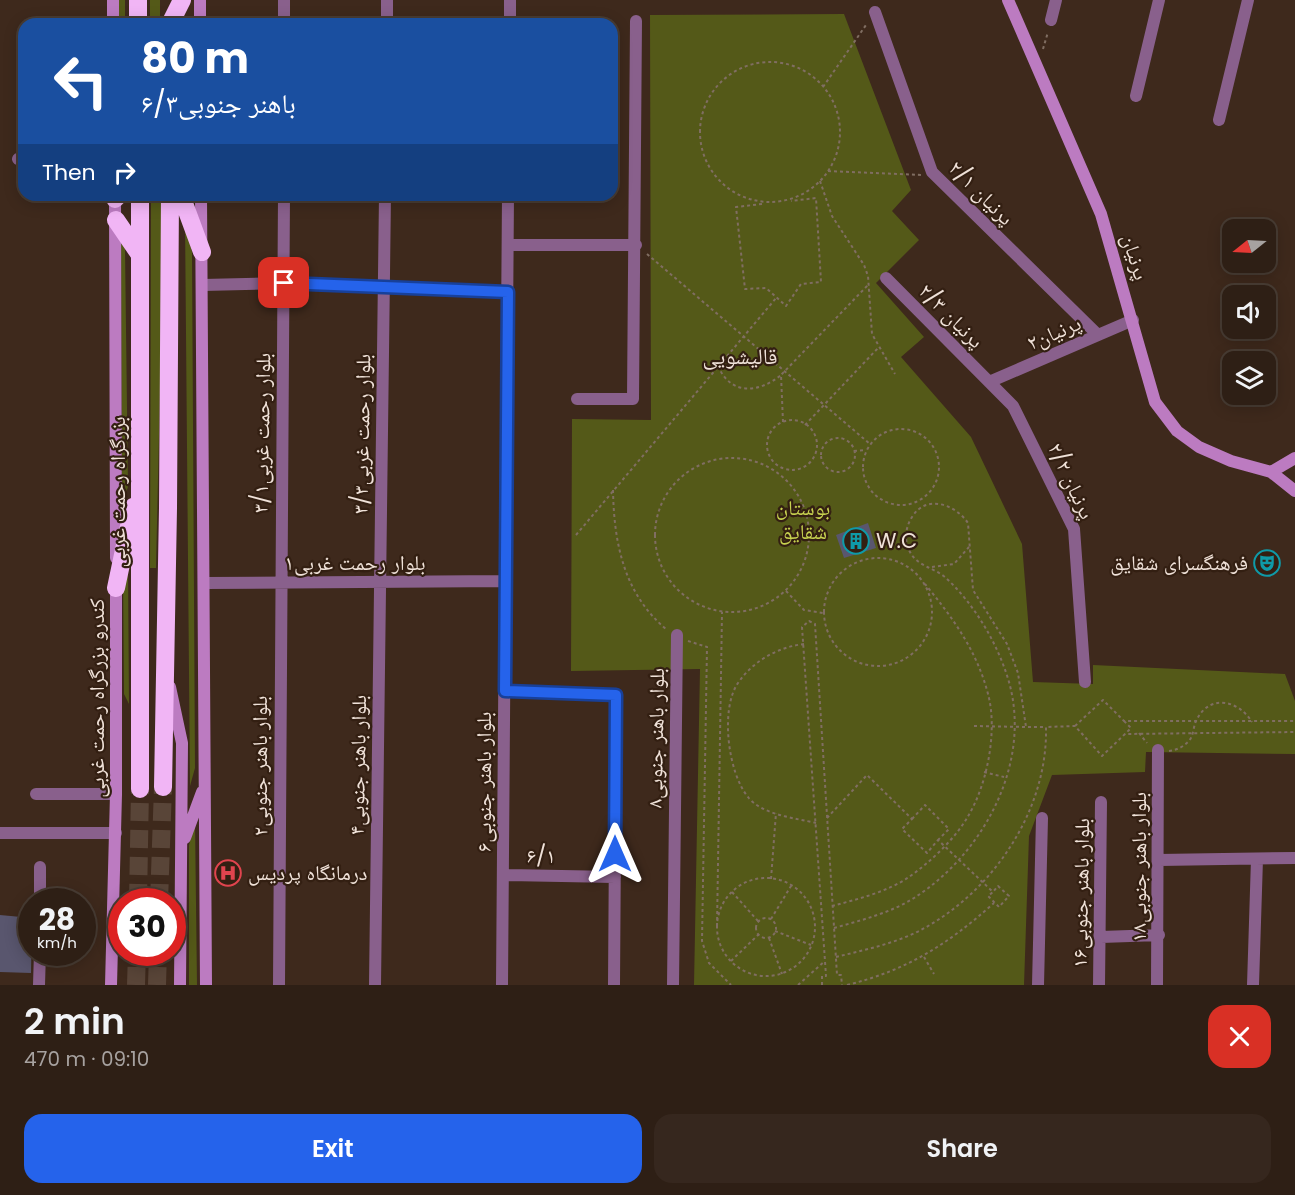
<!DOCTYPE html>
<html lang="en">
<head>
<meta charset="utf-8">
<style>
  :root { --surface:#2e1f15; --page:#36271e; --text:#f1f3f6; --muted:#a7a2a0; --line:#493d34; --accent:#2563eb }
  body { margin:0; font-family:Poppins,"Noto Naskh Arabic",sans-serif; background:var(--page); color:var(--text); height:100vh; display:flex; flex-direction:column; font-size:22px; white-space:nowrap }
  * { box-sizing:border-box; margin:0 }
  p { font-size:20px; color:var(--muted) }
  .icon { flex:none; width:33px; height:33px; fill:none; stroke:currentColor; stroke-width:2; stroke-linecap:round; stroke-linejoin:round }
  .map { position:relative; height:985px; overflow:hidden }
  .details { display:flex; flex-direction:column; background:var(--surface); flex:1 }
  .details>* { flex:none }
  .banner { position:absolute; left:18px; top:18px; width:600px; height:183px; border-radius:18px; box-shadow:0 3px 15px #0003,0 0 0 2px var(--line); background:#1a4fa0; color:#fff; overflow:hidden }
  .needle { width:39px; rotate:252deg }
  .fabs { position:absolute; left:1222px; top:219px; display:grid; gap:12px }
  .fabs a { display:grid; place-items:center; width:54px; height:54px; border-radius:12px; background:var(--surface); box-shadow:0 3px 15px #0003,0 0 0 2px var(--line); font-size:30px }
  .speed { position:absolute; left:18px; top:888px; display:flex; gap:12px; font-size:30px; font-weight:700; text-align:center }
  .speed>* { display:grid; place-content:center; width:78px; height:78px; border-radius:50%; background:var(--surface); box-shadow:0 3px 15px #0003,0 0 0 2px var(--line); line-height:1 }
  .speed small { font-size:15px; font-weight:400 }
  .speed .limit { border:9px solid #d22; background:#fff; color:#111 }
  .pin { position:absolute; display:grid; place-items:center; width:51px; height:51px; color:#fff; margin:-26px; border-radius:12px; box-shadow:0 3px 9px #0006 }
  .me { position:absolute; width:66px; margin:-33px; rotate:0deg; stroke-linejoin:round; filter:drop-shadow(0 0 4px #0008) }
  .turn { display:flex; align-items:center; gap:21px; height:126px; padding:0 24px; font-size:27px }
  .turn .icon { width:78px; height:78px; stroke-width:2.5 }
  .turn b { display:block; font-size:42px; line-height:51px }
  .then { display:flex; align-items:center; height:57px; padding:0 24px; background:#0003; gap:12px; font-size:22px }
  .round { display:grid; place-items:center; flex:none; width:63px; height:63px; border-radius:18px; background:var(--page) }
  .head { display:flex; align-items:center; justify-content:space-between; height:102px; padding:0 24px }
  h1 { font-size:36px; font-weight:600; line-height:45px }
  .cta { display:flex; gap:12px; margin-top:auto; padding:12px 24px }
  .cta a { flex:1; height:69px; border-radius:18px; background:var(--accent); color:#fff; font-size:24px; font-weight:600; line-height:69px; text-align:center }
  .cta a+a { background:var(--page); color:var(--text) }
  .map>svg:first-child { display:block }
  .green { fill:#545918 }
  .building { fill:#59566e }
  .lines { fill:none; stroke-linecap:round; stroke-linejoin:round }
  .highway-tunnel { stroke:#594538; stroke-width:18; stroke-dasharray:18 9; stroke-linecap:butt }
  .path { stroke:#806e62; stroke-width:2; stroke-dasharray:3 3; stroke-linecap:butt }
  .street { stroke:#89608c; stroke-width:12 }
  .secondary { stroke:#bc7bc1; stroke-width:12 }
  .highway { stroke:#f1b5f5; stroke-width:18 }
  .route-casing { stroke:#184099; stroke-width:15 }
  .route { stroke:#2563eb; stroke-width:10 }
  .labels { text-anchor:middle; stroke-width:4.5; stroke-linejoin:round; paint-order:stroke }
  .street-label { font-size:21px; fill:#f0e2d9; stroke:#331f12 }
  .park-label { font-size:21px; fill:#c7d250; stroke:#331f12 }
  .poi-label { font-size:21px; fill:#f0e2d9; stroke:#331f12; text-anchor:start }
  .neighbourhood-label { font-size:22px; fill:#f0e2d9; stroke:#331f12 }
</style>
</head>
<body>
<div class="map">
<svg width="1295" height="985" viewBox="0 0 1295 985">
  <rect width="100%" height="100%" fill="#3e291c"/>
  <path class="green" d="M119,0H125V24H119Z
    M150,0H160V24H150Z
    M844,14L911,190L892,211L919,240L876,283L924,337L901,357L971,437L1022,544L1033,682L1093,684V665L1285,674L1295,701V754L1146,752L1145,772L1052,775L1029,836L1024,985H694L700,669L571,671L572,419L651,420L650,15Z
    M151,195H161L162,301L156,568H150Z
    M185,220L192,252L195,768L190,786Z
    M121,238L125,249L128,487L122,502Z
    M128,565L129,704L124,694L123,576Z
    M195,821L197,985H189V845Z"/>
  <path class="building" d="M868,523L876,548L844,558L836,535Z
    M0,915L32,918L31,973L0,972Z"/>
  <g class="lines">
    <path class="highway-tunnel" d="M138,902L140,789
      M159,902L163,787
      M136,985L137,952
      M157,985L158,952"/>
    <path class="path" d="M1043,49L1048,32
      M700 132a70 70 0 1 1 140 0a70 70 0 1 1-140 0Z
      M823,87L866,25
      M828,171L921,175
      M820,181L832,216L864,265L868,276L872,334L895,374
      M762,204L736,207L745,289L766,288L786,306L801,284L821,282L816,198L791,201
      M647,254L870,444
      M718,366C731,396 759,393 781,375
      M767 445a25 25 0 1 1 50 0a25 25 0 1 1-50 0Z
      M783,422L781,375L868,285
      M805,425L879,347
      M863 467a38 38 0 1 1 76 0a38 38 0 1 1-76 0Z
      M821 455a17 17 0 1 1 34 0a17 17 0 1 1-34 0Z
      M854,451L866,450
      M655 535a77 77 0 1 1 154 0a77 77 0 1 1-154 0Z
      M613,490C614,544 624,594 667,630
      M576,535L777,297
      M824 612a54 54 0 1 1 108 0a54 54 0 1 1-108 0Z
      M932,567L954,564L969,547
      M786,591L804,610L823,613
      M688,641L707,647L702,941L709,963L731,985
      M804,644C778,647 753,661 738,683C720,709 728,773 748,797C762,815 795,818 816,823
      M1124,721L1131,728L1125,734
      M974,726L1026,727
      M1075,726L1103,700L1124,721H1295
      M1139,733L1147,743
      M1169,751C1177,750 1183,747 1189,741C1194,735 1193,726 1197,719C1211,693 1239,701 1252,722
      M984,772L1004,777
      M827,818L867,775L912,819L902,829L927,853L938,840L993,892L988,896L999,907L1009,896L998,886L993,892
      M912,819L925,805L949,829L938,840
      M717 927a49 49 0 1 1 98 0a49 49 0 1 1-98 0Z
      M771,879L776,813
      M732,892L758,921
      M832,906C858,899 887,892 909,877C929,863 954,840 967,818C987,786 998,731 988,694C977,651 953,618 925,584
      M756 928a10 10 0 1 1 20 0a10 10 0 1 1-20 0Z
      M771,919L791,886
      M717,926L722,612
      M834,928C862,920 890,913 914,898C983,854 1032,764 1009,682C998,644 975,605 946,578C935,568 917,566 910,552C904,541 905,528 912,517C926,494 955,504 968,523L973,590L1007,644L1018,673L1026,727H1046
      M775,931L811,945
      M769,938L782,974
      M836,957C864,950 893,944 919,931C992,893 1048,811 1046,727L1075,726L1102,756L1125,734L1295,732
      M924,957L934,974
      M731,961L758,935
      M798,985L825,961
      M822,985V976H826L802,627L809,621L815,624L837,975H841L842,985
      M847,985C908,970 948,944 994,903"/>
    <path class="street" d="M875,12L932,172L1098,335
      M1051,20L1056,0
      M284,24V0
      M387,24V0
      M510,24V0
      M1136,96L1159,0
      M1219,120L1248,0
      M18,159L24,158
      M508,245H636
      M886,278L1013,406L1074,529L1085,682
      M203,285L284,283L508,292
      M989,382L1133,320
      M577,399H633L636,21
      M205,583L505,581
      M505,691L616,695L614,985
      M36,794H116
      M0,833H116
      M1159,860L1295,858
      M503,875L615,877
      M40,902V867
      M1101,937L1159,935
      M39,985L40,952
      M279,985L284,195
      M375,985L385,195
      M502,985L508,195
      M673,985L677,635
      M1038,985L1042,818
      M1099,985L1101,802
      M1157,985L1158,750
      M1253,985L1257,859"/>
    <path class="secondary" d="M113,0V24
      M200,0V24
      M1008,0L1101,214L1155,402L1177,431L1199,447L1231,461L1271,472L1295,491
      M115,195L116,558
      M201,195L206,985
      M1271,472L1295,458
      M170,687L182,743L180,985
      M185,838L202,792
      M111,985L116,794V581"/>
    <path class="highway" d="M138,0V24
      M170,24L182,0
      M140,195V789
      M181,195L202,252
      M115,199L119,195
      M116,220L140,255
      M116,588L133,507
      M163,787L168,508L170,195"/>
  </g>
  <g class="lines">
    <g class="route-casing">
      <path id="route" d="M284,283L508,292L505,691L616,695L615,854"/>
    </g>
    <use href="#route" class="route"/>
  </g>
  <defs>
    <g id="building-ring" transform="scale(1.35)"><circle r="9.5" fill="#331f12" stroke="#0f9aa8" stroke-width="1.5"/><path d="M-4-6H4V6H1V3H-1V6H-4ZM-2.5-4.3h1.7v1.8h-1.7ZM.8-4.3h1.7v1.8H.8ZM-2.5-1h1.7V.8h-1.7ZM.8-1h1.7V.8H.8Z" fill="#0f9aa8"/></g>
    <g id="theatre-ring" transform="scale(1.35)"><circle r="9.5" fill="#331f12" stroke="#0f9aa8" stroke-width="1.5"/><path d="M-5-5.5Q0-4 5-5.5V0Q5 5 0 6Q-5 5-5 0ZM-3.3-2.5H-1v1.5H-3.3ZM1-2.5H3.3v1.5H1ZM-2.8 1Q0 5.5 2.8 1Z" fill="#0f9aa8"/></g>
    <g id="hospital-ring" transform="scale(1.35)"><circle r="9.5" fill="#331f12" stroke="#e0444e" stroke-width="1.5"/><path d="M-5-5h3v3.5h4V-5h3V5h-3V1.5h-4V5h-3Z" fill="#e0444e"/></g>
  </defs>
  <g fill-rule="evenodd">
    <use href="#building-ring" x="856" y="541"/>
    <use href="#theatre-ring" x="1267" y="563"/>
    <use href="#hospital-ring" x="228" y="873"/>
  </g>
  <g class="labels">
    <g class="street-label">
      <text transform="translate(981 193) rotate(45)" y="7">پرنیان ۲/۱</text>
      <text transform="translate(1135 257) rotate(73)" y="7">پرنیان</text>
      <text transform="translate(951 316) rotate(45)" y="7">پرنیان ۲/۳</text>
      <text transform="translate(1054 333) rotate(-23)" y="7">پرنیان۲</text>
      <text transform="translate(262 433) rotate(-89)" y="7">بلوار رحمت غربی۳/۱</text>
      <text transform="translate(362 434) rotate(-89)" y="7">بلوار رحمت غربی۳/۳</text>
      <text transform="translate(1071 481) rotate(65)" y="7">پرنیان ۲/۲</text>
      <text transform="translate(118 492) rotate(-90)" y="7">بزرگراه رحمت غربی</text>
      <text x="355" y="570">بلوار رحمت غربی۱</text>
      <text transform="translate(97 698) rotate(-90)" y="7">کندرو بزرگراه رحمت غربی</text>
      <text transform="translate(656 738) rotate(-89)" y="7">۸بلوار باهنر جنوبی</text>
      <text transform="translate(358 765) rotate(-89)" y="7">بلوار باهنر جنوبی۴</text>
      <text transform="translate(260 766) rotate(-90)" y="7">بلوار باهنر جنوبی۲</text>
      <text transform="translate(484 782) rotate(-90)" y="7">بلوار باهنر جنوبی۶</text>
      <text transform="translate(541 856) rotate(1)" y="7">۶/۱</text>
      <text transform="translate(1139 867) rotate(-90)" y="7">۱۸بلوار باهنر جنوبی</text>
      <text transform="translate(1081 893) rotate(-89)" y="7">بلوار باهنر جنوبی۱۶</text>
    </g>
    <g class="park-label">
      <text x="803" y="515">بوستان<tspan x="803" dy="24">شقایق</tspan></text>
    </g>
    <g class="poi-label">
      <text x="876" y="548">W.C</text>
      <text x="1248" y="570" text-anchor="end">فرهنگسرای شقایق</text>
      <text x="248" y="880">درمانگاه پردیس</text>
    </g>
    <g class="neighbourhood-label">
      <text x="740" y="364">قالیشویی</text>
    </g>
  </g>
</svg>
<div class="fabs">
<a><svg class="needle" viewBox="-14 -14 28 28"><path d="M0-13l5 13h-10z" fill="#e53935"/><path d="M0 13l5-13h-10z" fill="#a7a2a0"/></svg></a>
<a><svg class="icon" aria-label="sound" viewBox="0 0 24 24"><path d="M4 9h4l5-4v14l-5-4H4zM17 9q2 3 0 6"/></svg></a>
<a><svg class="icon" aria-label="layers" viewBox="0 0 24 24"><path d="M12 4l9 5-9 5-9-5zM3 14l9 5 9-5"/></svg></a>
</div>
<div class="speed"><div>28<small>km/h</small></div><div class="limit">30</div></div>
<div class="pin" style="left:284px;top:283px;background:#d93025"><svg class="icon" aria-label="arrive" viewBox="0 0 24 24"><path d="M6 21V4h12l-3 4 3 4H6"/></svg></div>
<svg class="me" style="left:615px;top:854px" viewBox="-20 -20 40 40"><path d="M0-17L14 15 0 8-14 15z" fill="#2563eb" stroke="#fff" stroke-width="4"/></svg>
<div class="banner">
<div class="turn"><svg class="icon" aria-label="left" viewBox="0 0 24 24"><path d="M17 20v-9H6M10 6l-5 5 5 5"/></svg><div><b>80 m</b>۶/۳باهنر جنوبی</div></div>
<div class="then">Then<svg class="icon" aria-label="right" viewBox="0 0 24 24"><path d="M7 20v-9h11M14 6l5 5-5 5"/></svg></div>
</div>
</div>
<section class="details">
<div class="head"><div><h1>2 min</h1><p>470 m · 09:10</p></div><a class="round" style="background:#d93025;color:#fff"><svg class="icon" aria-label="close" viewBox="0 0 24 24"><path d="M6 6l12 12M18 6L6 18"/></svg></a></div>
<div class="cta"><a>Exit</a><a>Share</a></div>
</section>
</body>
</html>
